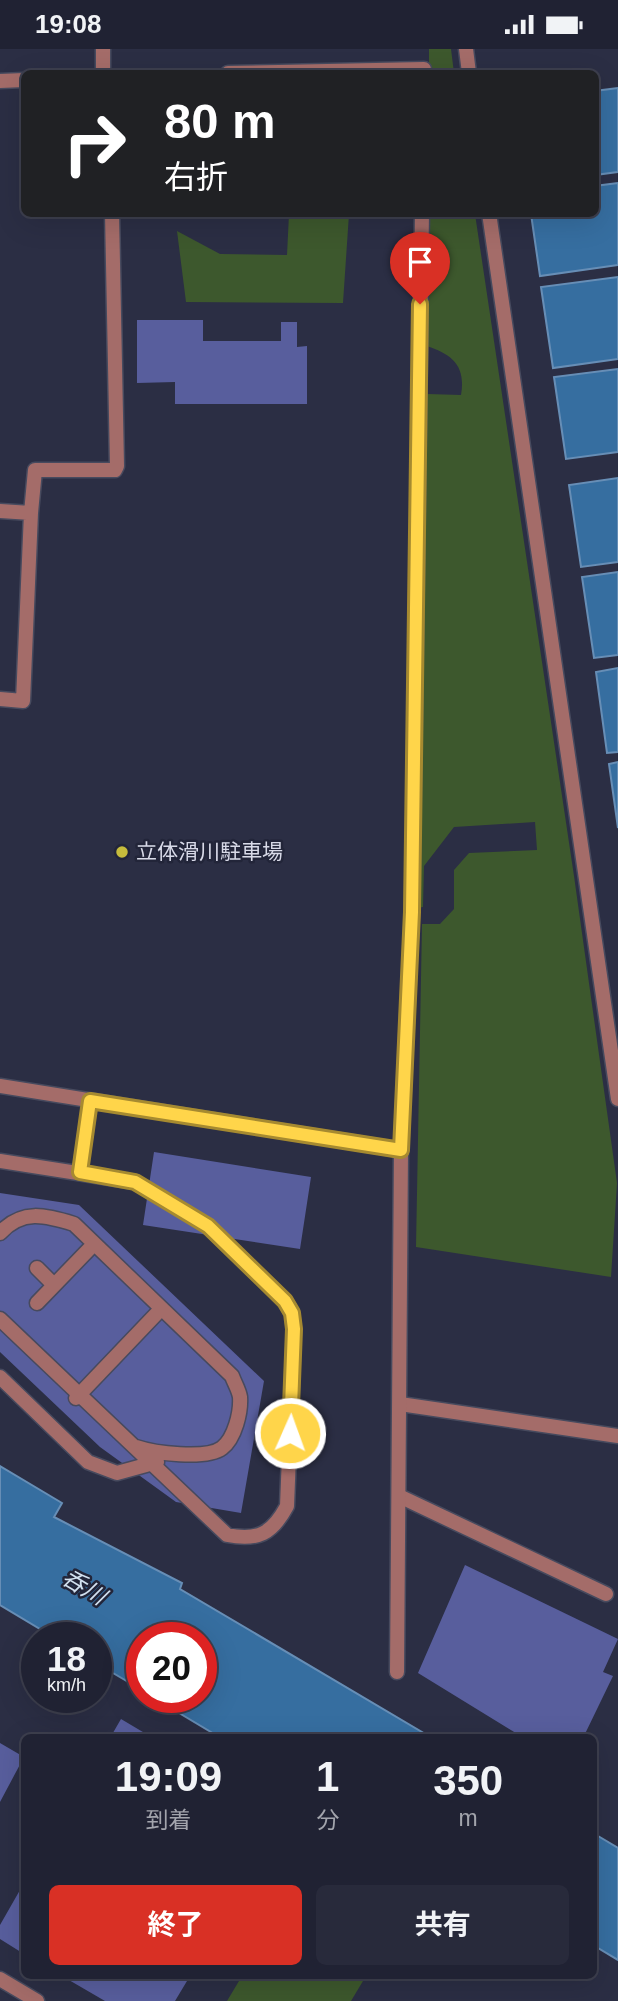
<!DOCTYPE html>
<html lang="ja">
<head>
<meta charset="utf-8">
<style>
  :root { --surface:#202233; --page:#282a3b; --text:#f1f3f6; --muted:#a2a4ac; --line:#3d3f4e; --accent:#d93025 }
  body { margin:0; font-family:Arial,"Noto Sans JP",sans-serif; background:var(--page); color:var(--text); height:100vh; display:flex; flex-direction:column; font-size:26px; white-space:nowrap }
  * { box-sizing:border-box; margin:0 }
  p { font-size:23px; color:var(--muted) }
  .icon { flex:none; width:38px; height:38px; fill:none; stroke:currentColor; stroke-width:2; stroke-linecap:round; stroke-linejoin:round }
  .map { position:relative; flex:1; overflow:hidden }
  .drawer { position:absolute; left:21px; top:1685px; width:576px; height:245px; display:flex; flex-direction:column; background:var(--surface); border-radius:10px; box-shadow:0 7px 28px #0002,0 0 0 2px var(--line) }
  .drawer>* { flex:none }
  .hud { position:absolute; left:21px; top:21px; width:578px; height:147px; border-radius:10px; box-shadow:0 7px 28px #0002,0 0 0 2px var(--line); background:#202124; color:#fff; overflow:hidden }
  .speed { position:absolute; left:21px; top:1573px; display:flex; gap:14px; font-size:35px; font-weight:700; text-align:center }
  .speed>* { display:grid; place-content:center; width:91px; height:91px; border-radius:50%; background:var(--surface); box-shadow:0 7px 28px #0002,0 0 0 2px var(--line); line-height:1 }
  .speed small { font-size:18px; font-weight:400 }
  .speed .limit { border:10px solid #d22; background:#fff; color:#111 }
  .pin { position:absolute; display:grid; place-items:center; width:60px; height:60px; color:#fff; margin:-72px -30px; border-radius:50% 50% 50% 0; rotate:-45deg; box-shadow:0 0 7px #0007 }
  .pin .icon { rotate:45deg }
  .me { position:absolute; width:77px; margin:-38px; rotate:2deg; stroke-linejoin:round; filter:drop-shadow(0 0 5px #0008) }
  .turn { display:flex; align-items:center; gap:24px; height:147px; padding:0 28px; font-size:32px }
  .turn .icon { width:91px; height:91px; stroke-width:2.5 }
  .turn b { display:block; font-size:49px; line-height:60px }
  .eta { display:flex; justify-content:space-evenly; align-items:center; height:119px; text-align:center }
  .eta b { font-size:42px; font-weight:700; line-height:49px }
  .button { display:flex; gap:14px; margin-top:auto; padding:14px 28px }
  .button a { flex:1; height:80px; border-radius:10px; background:var(--accent); color:#fff; font-size:28px; font-weight:700; line-height:80px; text-align:center }
  .button a+a { background:var(--page); color:var(--text) }
  .status { display:flex; justify-content:space-between; align-items:center; height:49px; padding:0 35px; background:var(--surface); direction:ltr }
  .status svg { height:19px; fill:currentColor }
  .map>svg:first-child { display:block }
  .green { fill:#3d582d }
  .water { fill:#366ea0; stroke:#678eb6; stroke-width:2 }
  .building { fill:#585e9d }
  .lines { fill:none; stroke-linecap:round; stroke-linejoin:round }
  .lane-casing { stroke:#474a5e; stroke-width:17 }
  .street-casing { stroke:#474a5e; stroke-width:17 }
  .lane { stroke:#a46c69; stroke-width:14 }
  .street { stroke:#a46c69; stroke-width:14 }
  .route-casing { stroke:#a68a30; stroke-width:18 }
  .route { stroke:#ffd54a; stroke-width:12 }
  .poi-dot { fill:#c6bc3c; stroke:#222539; stroke-width:2.5 }
  .labels { text-anchor:middle; stroke-width:5; stroke-linejoin:round; paint-order:stroke }
  .poi-label { font-size:21px; fill:#d8dae8; stroke:#222539; text-anchor:start }
  .water-label { font-size:23px; font-style:italic; fill:#d3e2f1; stroke:#222539 }
</style>
</head>
<body>
<div class="status"><b>19:08</b><svg viewBox="0 0 49 12"><path d="M0 12V9h3v3zM5 12V6h3v6zM10 12V3h3v9zM15 12V0h3v12zM26 1h20v11H26zM47 4h2v5h-2z"/></svg></div>
<div class="map">
<svg width="618" height="1952" viewBox="0 0 618 1952">
  <rect width="100%" height="100%" fill="#2b2e44"/>
  <path class="green" d="M429,0H451L454,24H429Z
    M289,165H349L343,254L186,253L177,182L220,205L287,206Z
    M428,165H475L574,827L617,1134L611,1228L416,1198L422,875H440L454,860V821L469,804L537,801L535,773L454,778L424,817L423,858L416,859L427,345L461,346C466,317 453,306 427,297Z
    M242,1927H366L351,1952H227Z"/>
  <path class="water" d="M618,39V123L595,126V42Z
    M618,134V216L540,227L531,165L595,164V137Z
    M618,228V310L553,319L541,238Z
    M618,320V403L566,410L554,328Z
    M618,429V513L581,518L569,436Z
    M618,523V606L594,609L582,528Z
    M618,619V703L607,704L596,623Z
    M618,713V779L609,715Z
    M0,1417L62,1454L54,1468L182,1534L180,1540L432,1689H221L154,1649L201,1648V1589H142V1641L96,1614V1589H55L0,1556Z
    M593,1784L618,1799V1911L593,1896Z"/>
  <path class="building" d="M137,271H203V292H281V273H297V298L307,297V355H175V333L137,334Z
    M154,1103L311,1128L300,1200L143,1176Z
    M0,1144L79,1156L264,1332L241,1464L176,1453L100,1398L0,1303Z
    M465,1516L618,1590L603,1623L613,1627L583,1689H524L418,1624Z
    M121,1670L153,1689H110Z
    M0,1694L24,1708L0,1753Z
    M24,1834V1905L0,1890V1876Z
    M62,1927H190L175,1952H105Z"/>
  <g class="lines">
    <g class="lane-casing">
      <path id="lane" d="M466,0L469,24
        M0,32L24,31
        M489,164L618,1050
        M0,462L31,464L23,652L0,650
        M31,464L35,421H115L117,417L112,164
        M0,1112L135,1133L208,1177L285,1252L292,1264L294,1280L287,1457C272,1485 258,1492 227,1486L0,1270
        M80,1123L90,1052
        M0,1184C22,1160 45,1166 74,1175L232,1327C234,1333 239,1341 240,1348C241,1363 235,1389 222,1399C206,1411 154,1404 136,1398
        M37,1219L54,1236
        M37,1254L94,1195
        M0,1328L88,1413L117,1424L157,1413
        M76,1349L161,1260
        M400,1355L618,1387
        M399,1447L606,1545"/>
    </g>
    <g class="street-casing">
      <path id="street" d="M103,0V24
        M228,24L424,20V24
        M0,1037L401,1101
        M397,1623L401,1101L412,863L422,164
        M0,1930L37,1952"/>
    </g>
    <use href="#lane" class="lane"/>
    <use href="#street" class="street"/>
  </g>
  <g class="lines">
    <g class="route-casing">
      <path id="route" d="M290,1384L294,1280L292,1264L285,1252L208,1177L135,1133L80,1123L90,1052L401,1101L412,863L420,255"/>
    </g>
    <use href="#route" class="route"/>
  </g>
  <circle class="poi-dot" cx="122" cy="803" r="7"/>
  <g class="labels">
    <g class="poi-label">
      <text x="136" y="810">立体滑川駐車場</text>
    </g>
    <g class="water-label">
      <text transform="translate(84 1538) rotate(31)" y="8">呑川</text>
    </g>
  </g>
</svg>
<div class="speed"><div>18<small>km/h</small></div><div class="limit">20</div></div>
<div class="pin" style="left:420px;top:255px;background:#d93025"><svg class="icon" aria-label="arrive" viewBox="0 0 24 24"><path d="M6 21V4h12l-3 4 3 4H6"/></svg></div>
<svg class="me" style="left:290px;top:1384px" viewBox="-20 -20 40 40"><circle r="17" fill="#ffd54a" stroke="#fff" stroke-width="3"/><path d="M0-11L8 9 0 5-8 9z" fill="#fff"/></svg>
<div class="hud">
<div class="turn"><svg class="icon" aria-label="right" viewBox="0 0 24 24"><path d="M7 20v-9h11M14 6l5 5-5 5"/></svg><div><b>80 m</b>右折</div></div>
</div>
<section class="drawer">
<div class="eta">
<div><b>19:09</b><p>到着</p></div>
<div><b>1</b><p>分</p></div>
<div><b>350</b><p>m</p></div>
</div>
<div class="button"><a>終了</a><a>共有</a></div>
</section>
</div>
</body>
</html>
